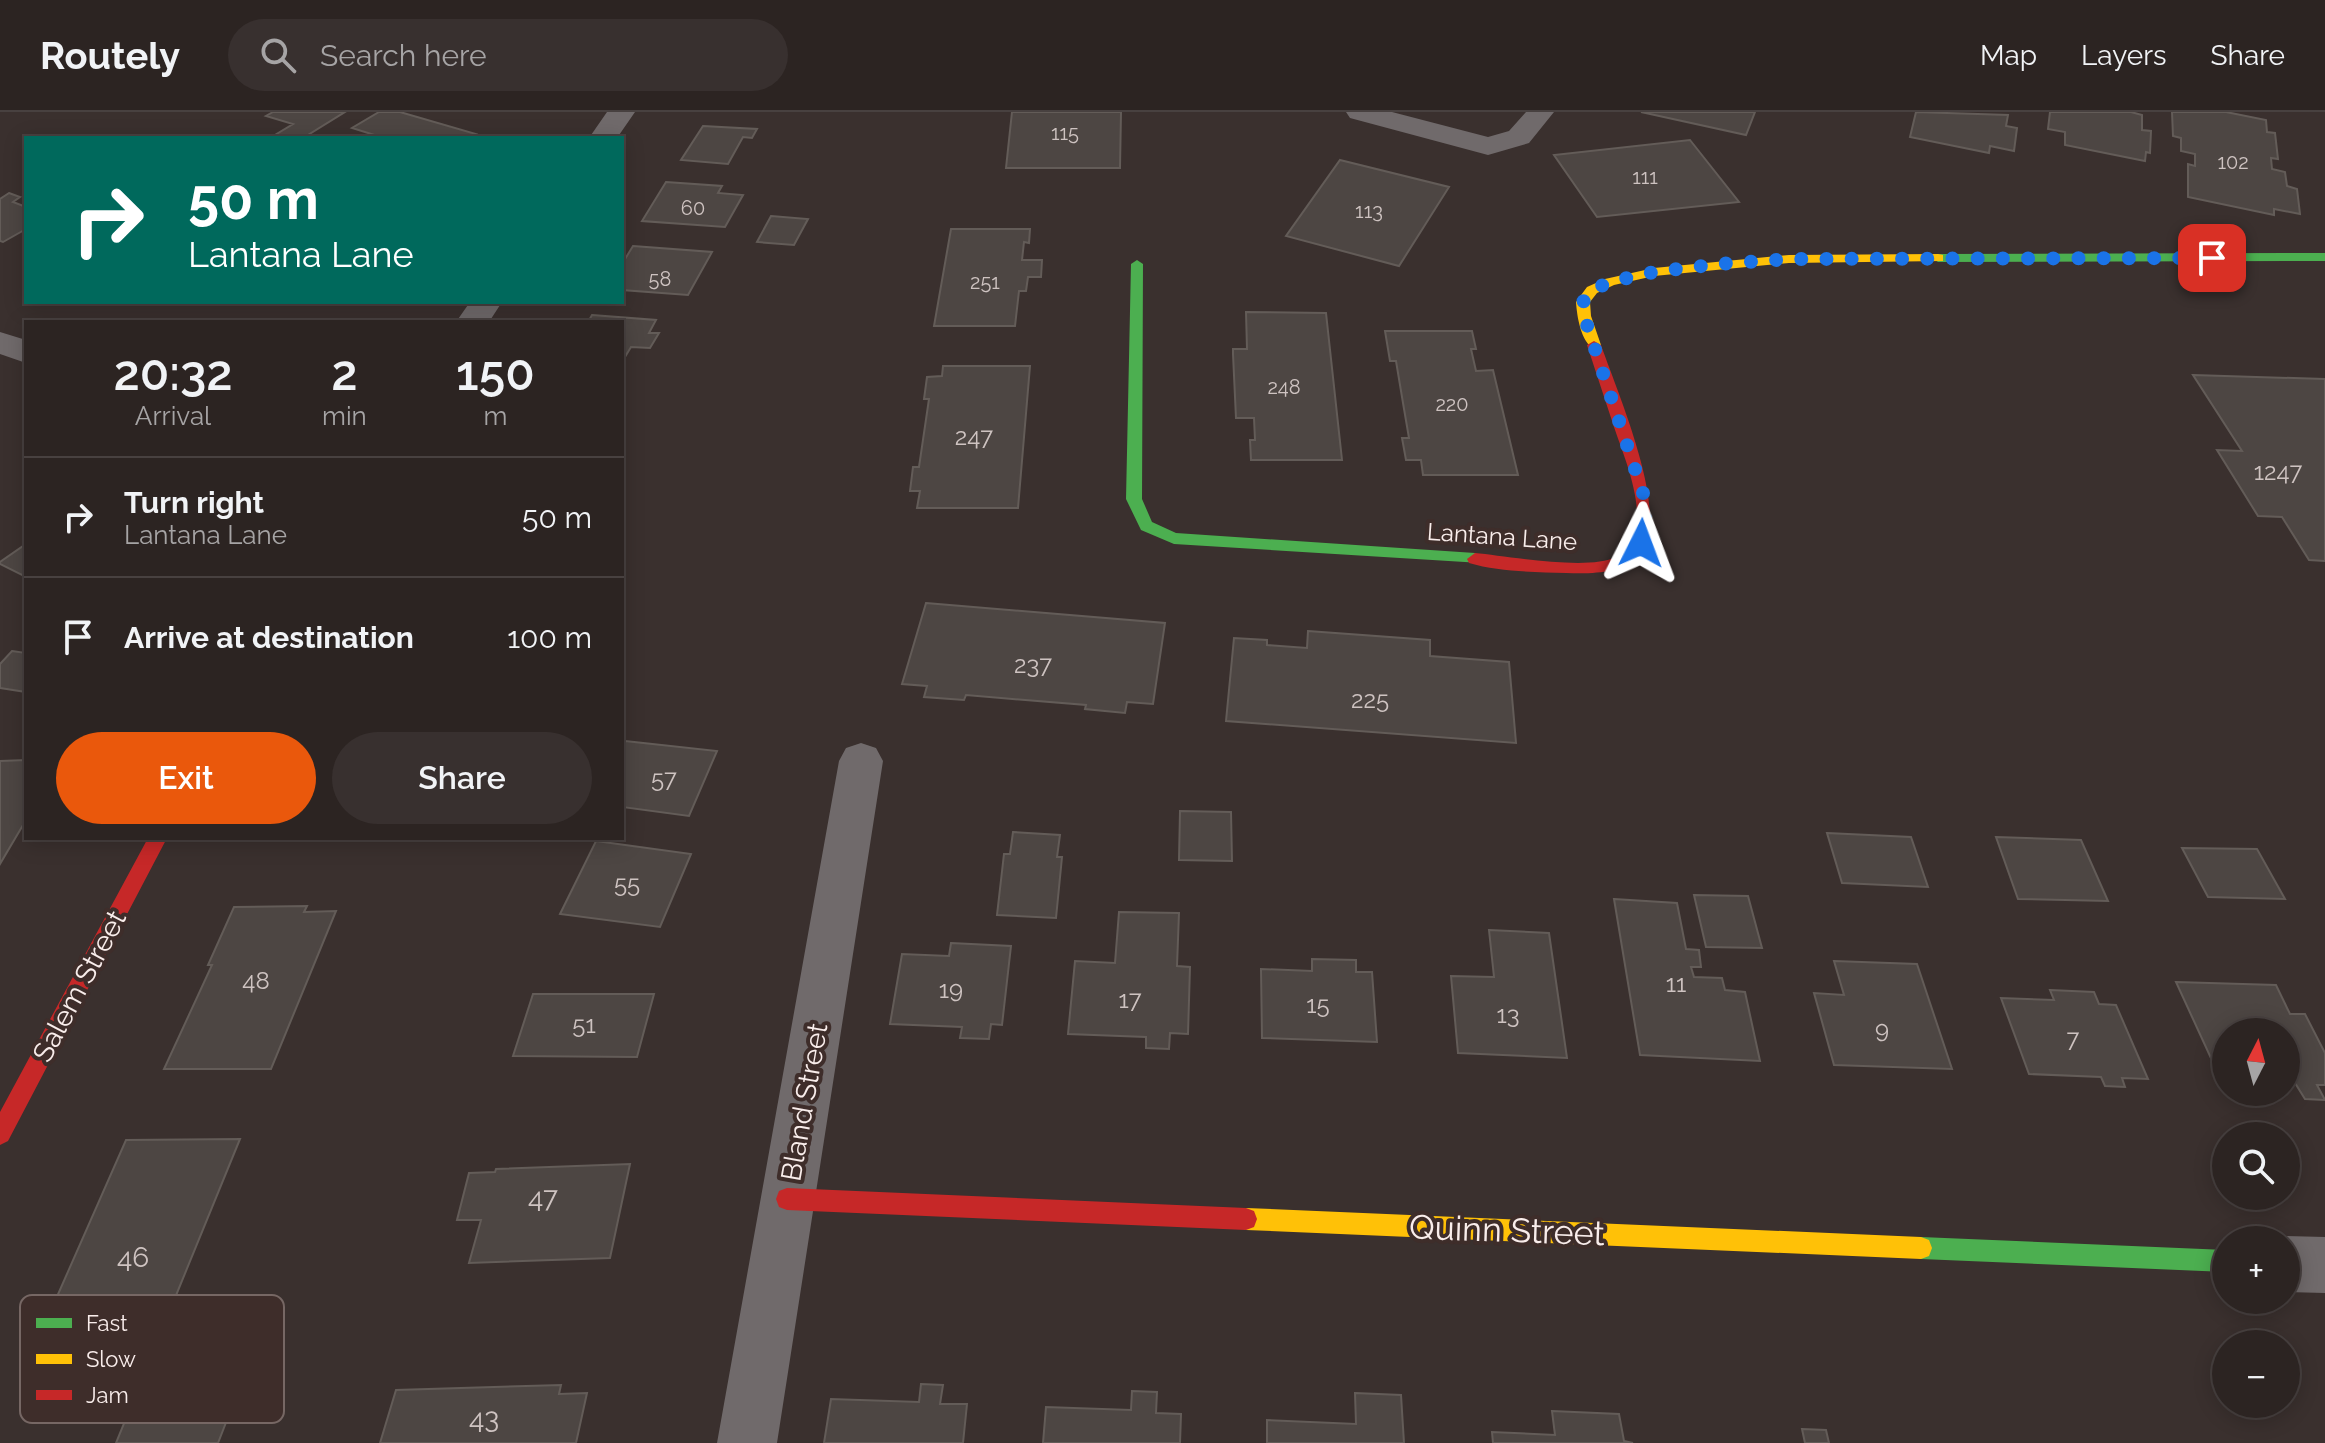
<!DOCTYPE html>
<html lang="en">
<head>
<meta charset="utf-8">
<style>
  :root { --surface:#2c2422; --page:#38302f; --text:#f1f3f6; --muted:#a6a4a5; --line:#484140; --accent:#ea580c }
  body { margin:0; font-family:Raleway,sans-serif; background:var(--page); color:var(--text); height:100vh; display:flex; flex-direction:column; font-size:30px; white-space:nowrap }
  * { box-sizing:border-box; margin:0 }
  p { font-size:26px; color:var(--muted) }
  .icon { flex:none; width:44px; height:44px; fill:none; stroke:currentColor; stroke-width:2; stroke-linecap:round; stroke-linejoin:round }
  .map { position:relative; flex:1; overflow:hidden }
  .drawer { position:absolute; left:24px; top:208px; width:600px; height:520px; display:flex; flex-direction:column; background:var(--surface); border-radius:0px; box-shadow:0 4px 20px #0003,0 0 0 2px var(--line) }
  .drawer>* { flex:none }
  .banner { position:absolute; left:24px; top:24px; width:600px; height:168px; border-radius:0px; box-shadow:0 4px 20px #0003,0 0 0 2px var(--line); background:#00695c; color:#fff; overflow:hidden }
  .needle { width:52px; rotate:6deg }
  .buttons { position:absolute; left:2212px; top:906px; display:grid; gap:16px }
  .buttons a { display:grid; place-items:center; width:88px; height:88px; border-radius:50%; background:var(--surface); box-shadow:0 4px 20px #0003,0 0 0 2px var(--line); font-size:40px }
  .pin { position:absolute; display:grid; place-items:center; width:68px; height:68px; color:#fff; margin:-34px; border-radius:16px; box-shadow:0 4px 12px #0006 }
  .me { position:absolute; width:88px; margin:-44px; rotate:3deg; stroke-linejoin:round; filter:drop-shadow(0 0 6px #0008) }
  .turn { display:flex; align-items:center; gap:28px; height:168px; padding:0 32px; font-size:36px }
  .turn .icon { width:104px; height:104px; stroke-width:2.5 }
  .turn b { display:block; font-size:56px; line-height:68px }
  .eta { display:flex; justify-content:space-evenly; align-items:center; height:136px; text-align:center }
  .eta b { font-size:48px; font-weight:600; line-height:56px }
  .button { display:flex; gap:16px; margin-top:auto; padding:16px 32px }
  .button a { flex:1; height:92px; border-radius:48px; background:var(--accent); color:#fff; font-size:32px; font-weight:600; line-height:92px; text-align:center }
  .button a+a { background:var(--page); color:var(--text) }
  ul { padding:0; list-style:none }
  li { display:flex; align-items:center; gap:24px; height:120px; padding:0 32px; border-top:2px solid var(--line) }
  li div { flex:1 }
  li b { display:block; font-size:30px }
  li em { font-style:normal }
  header { display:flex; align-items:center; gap:48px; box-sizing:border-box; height:112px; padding:0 40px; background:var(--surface); border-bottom:2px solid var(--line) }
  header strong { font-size:38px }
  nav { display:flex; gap:44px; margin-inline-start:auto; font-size:28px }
  .search { width:560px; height:72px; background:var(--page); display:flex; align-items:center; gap:20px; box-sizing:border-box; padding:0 28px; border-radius:44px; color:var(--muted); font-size:30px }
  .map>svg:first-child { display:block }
  .building { fill:#4d4643; stroke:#635c58; stroke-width:2 }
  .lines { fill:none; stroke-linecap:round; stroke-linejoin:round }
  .street { fill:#706a6b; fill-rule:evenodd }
  .fast { fill:#4caf50; fill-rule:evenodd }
  .slow { fill:#ffc107; fill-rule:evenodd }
  .jam { fill:#c62828; fill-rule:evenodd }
  .route { stroke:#1a73e8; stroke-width:14; stroke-dasharray:0 25.2 }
  .labels { text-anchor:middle; stroke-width:8; stroke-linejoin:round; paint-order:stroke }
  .far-number-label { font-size:20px; fill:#cec3c1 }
  .number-label { font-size:24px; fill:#cec3c1 }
  .far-street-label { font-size:24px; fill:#f9edeb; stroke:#3e2d2a }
  .street-label { font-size:28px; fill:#f9edeb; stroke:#3e2d2a }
  .near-number-label { font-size:28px; fill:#cec3c1 }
  .near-street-label { font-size:34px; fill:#f9edeb; stroke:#3e2d2a }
  .key { fill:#3e2d2a; stroke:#766764; stroke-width:2 }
  .key-label { font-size:22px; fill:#f9edeb }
</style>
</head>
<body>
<header>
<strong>Routely</strong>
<div class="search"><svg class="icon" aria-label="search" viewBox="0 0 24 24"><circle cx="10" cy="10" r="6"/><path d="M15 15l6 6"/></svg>Search here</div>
<nav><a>Map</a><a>Layers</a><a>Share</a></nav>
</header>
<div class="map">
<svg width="2325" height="1331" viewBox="0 0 2325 1331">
  <rect width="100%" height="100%" fill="#3a302e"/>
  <path class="building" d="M273,0H345L303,26H270L293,12L266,4Z
    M379,0H400L476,22L470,26H384L352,16Z
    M1012,0H1121L1120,56H1006Z
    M1641,0H1755L1746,23Z
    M1916,0L2008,3L2006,14L2017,16L2014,39L1990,34L1989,41L1910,25Z
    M2050,0H2131L2142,3V18L2151,19L2150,41L2146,40L2145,49L2065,33V20L2048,17Z
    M2172,0H2226L2266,8L2267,20L2275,21L2278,47L2271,46L2272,57L2285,60L2287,74L2297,77L2300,102L2274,97V103L2188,85V52L2195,54V42L2181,39V26L2173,24Z
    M703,14L757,17L752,26L743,25L728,52L681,48Z
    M1690,28L1739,90L1597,105L1554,43Z
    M1340,48L1449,75L1399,154L1286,124Z
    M666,70L722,74L718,81L743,83L725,115L642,109Z
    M9,81L20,85L13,90L26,95V117L3,130L0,129V87Z
    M771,104L808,107L794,133L757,130Z
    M951,117H1030L1029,131L1024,130L1022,148H1042L1041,165H1028L1026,179H1019L1015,214H934Z
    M633,134L712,140L688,183L622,178V152Z
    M1246,200L1326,201L1342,348H1251L1250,328H1255L1254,306H1236L1233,242V237H1247Z
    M592,203L656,208L649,221H659L650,236L631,235L622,250V210H588Z
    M1385,219H1472L1476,237H1471L1476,259L1493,258L1518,363H1423L1421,348H1406L1402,326H1409L1403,291L1396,249H1390Z
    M943,254H1030L1018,396H917L920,379H910L913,355H919L929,287H924L927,265L942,264Z
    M2193,263L2325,267V449L2309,448L2282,405L2258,404L2217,338L2242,339Z
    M26,432V465L0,452V450Z
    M926,491L1165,511L1153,592L1127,590L1125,601L1085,597L1086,593L1001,586L966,583L964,588L924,585L927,574L902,572Z
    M1308,519L1430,528V544L1509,550L1516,631L1226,609L1234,526L1267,528V533L1307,536Z
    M12,539L26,541V580L0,576V552Z
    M625,629L717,639L689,704L622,695V636Z
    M26,648V708L0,752V649Z
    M1180,699L1231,700L1232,749L1179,748Z
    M1013,720L1060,723L1057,745H1062L1056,806L997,803L1004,742H1010Z
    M1827,721L1911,725L1928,775L1842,771Z
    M1996,725L2081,728L2108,789L2018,787Z
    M596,729L691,742L660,815L560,802Z
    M2182,736L2257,737L2285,787L2208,785Z
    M1694,783L1748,784L1762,836L1706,835Z
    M1614,787L1677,791L1686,837L1699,838L1701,855H1691L1694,865L1722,866L1725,878L1745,880L1760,949L1640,943Z
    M307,794L304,800L336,799L271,957H164L212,853H208L234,795Z
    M1119,800L1179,801L1177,854L1190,855L1188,922L1170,921L1169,937L1146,936V925L1068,922L1075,849L1115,851Z
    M1489,818L1549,821L1567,946L1458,941L1451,864L1494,865Z
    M951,831L1011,834L1002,913L991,912L989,927L960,926L962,915L890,912L902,842L949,844Z
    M1312,847L1356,848V860H1372L1377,930L1262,926L1261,857L1312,859Z
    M1834,849L1917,852L1952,957L1834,953L1814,881L1844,883Z
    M2176,870L2276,873L2290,902H2305L2325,941V973H2317L2325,988L2305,987L2295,971L2286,970V920H2226V968H2221Z
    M2050,878L2094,880L2099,892L2116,893L2148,967L2122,966L2125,975L2105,974L2101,965L2029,962L2001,886L2054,888Z
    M533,882H654L637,945L513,944Z
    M240,1027L168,1203L48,1205L126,1028Z
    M630,1052L610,1146L469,1151L481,1108H457L469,1061L495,1060L496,1057Z
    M248,1254L218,1331H116L147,1255Z
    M921,1272L943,1273L940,1292H967L963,1331H824L831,1287L919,1290Z
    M561,1273L559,1282L587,1281L576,1331H380L396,1278Z
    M1132,1279L1157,1280L1156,1301L1181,1302L1180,1331H1043L1046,1295L1131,1298Z
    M1355,1281L1401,1283L1404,1331H1267V1308L1356,1312Z
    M1552,1299L1619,1302L1624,1329L1633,1331H1493L1492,1320L1555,1323Z
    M1802,1317L1826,1318L1829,1331H1805Z"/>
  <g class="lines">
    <path class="street" d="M607,0H635L617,26H589Z
      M1346,0H1392L1488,25L1509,19L1526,0H1554L1529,31L1488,43L1350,6Z
      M470,190H502L489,210H456Z
      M0,220L26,228V251L0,242Z
      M861,631L876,636L883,649L777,1331H717L839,649L846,636Z
      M2286,1124L2325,1125V1181L2286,1180V1128H2277Z"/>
    <path class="fast" d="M2325,141V149L1938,150L1932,146L1938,142Z
      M1137,148L1143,152L1142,387L1152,410L1176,421L1475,441L1483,447L1481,451L1174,432L1141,418L1126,387L1131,152Z
      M1921,1125L2226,1138V1160L1921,1147L1913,1144L1910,1136L1913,1128Z"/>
    <path class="slow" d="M1938,142L1943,143V149L1789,151L1654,164L1614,173L1597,181L1590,190L1591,204L1601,233L1594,237C1581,230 1577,205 1576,190L1587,175L1605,167L1654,156L1789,143Z
      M1246,1096L1921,1125L1929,1128L1932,1136L1929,1144L1921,1147L1246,1118L1238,1115L1235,1107L1238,1099Z"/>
    <path class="jam" d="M1594,229L1601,233C1616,277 1672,404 1641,442C1624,462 1590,462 1566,461C1535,460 1499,460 1469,451L1467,447L1475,441C1507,444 1588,459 1616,445C1659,423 1625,348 1614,315C1605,288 1596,260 1587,233Z
      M148,726H167L8,1029L0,1033V1000Z
      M787,1076L1246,1096L1254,1099L1257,1107L1254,1115L1246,1118L787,1098L779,1095L776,1087L779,1079Z"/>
  </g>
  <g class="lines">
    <path class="route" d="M1641,431L1645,408L1643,381L1584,204L1583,190L1592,178L1610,170L1654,160L1718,152L1789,147L2212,146"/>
  </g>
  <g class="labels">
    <g class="far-number-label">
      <text x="1065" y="28">115</text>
      <text x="2233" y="57">102</text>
      <text x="1645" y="72">111</text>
      <text x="693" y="103">60</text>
      <text x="1369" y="106">113</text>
      <text x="660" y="174">58</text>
      <text x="985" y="177">251</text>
      <text x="1284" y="282">248</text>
      <text x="1452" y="299">220</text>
    </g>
    <g class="number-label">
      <text x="974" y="333">247</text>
      <text x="2278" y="368">1247</text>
      <text x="1033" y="561">237</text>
      <text x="1370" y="596">225</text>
      <text x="664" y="675">57</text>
      <text x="627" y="780">55</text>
      <text x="256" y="877">48</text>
      <text x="1676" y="880">11</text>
      <text x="951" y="886">19</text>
      <text x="1130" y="896">17</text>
      <text x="1318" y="901">15</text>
      <text x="1508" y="911">13</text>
      <text x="584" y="921">51</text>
      <text x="1882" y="926">9</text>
      <text x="2073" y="935">7</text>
    </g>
    <g class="far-street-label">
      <text transform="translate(1502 425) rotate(4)" y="8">Lantana Lane</text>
    </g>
    <g class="street-label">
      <text transform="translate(79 874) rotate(-62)" y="10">Salem Street</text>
      <text transform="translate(804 990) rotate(-80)" y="10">Bland Street</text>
    </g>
    <g class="near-number-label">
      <text x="543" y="1095">47</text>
      <text x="133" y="1155">46</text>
      <text x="484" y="1316">43</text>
    </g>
    <g class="near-street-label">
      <text transform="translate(1507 1118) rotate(2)" y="12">Quinn Street</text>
    </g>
  </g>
  <rect x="20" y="1183" width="264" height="128" rx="12" class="key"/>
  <rect x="36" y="1206" width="36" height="10" fill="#4caf50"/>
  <rect x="36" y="1242" width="36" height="10" fill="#ffc107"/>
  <rect x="36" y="1278" width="36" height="10" fill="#c62828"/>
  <g class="key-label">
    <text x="86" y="1219">Fast</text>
    <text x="86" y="1255">Slow</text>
    <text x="86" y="1291">Jam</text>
  </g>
</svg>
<div class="buttons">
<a><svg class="needle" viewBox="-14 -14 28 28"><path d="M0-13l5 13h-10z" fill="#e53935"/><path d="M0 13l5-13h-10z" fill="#a6a4a5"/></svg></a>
<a><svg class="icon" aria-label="search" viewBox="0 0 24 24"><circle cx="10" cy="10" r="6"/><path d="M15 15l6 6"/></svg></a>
<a>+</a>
<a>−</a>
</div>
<div class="pin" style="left:2212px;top:146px;background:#d93025"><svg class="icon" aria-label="arrive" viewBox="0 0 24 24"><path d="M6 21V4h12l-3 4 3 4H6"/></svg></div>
<svg class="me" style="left:1641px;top:431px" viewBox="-20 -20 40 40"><path d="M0-17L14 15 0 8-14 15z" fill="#1a73e8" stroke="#fff" stroke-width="4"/></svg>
<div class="banner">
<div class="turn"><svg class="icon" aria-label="right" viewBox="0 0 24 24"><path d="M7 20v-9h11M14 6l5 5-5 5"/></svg><div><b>50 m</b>Lantana Lane</div></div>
</div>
<section class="drawer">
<div class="eta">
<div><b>20:32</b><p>Arrival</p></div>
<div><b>2</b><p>min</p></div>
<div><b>150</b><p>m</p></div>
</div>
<ul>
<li><svg class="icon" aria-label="right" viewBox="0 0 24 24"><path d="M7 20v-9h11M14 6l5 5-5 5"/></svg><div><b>Turn right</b><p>Lantana Lane</p></div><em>50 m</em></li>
<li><svg class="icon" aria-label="arrive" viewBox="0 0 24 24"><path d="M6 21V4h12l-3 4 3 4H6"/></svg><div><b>Arrive at destination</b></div><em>100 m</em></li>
</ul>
<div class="button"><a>Exit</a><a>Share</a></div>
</section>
</div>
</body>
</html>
